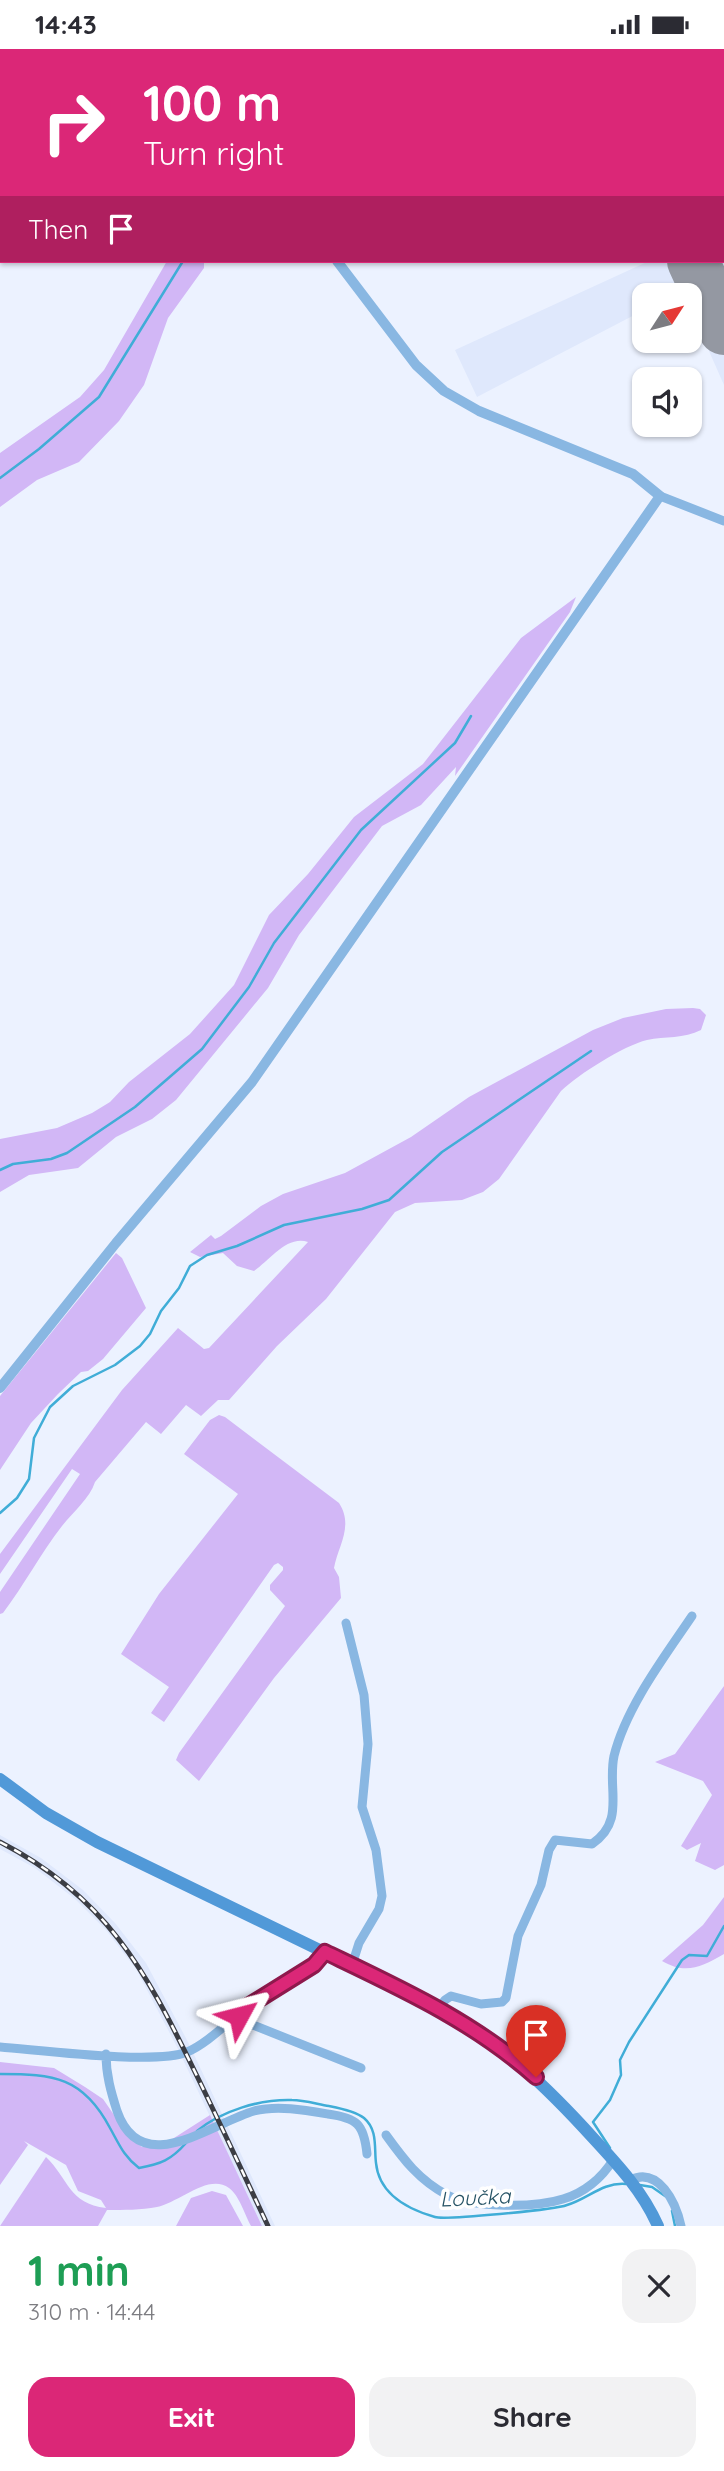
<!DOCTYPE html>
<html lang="en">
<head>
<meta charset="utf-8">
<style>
  :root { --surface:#fff; --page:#f2f2f3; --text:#2b2b33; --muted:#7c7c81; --accent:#db2777 }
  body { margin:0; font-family:Quicksand,sans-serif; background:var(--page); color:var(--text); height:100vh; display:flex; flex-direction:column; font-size:26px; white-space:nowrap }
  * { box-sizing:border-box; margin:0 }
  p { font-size:23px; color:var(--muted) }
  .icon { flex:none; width:38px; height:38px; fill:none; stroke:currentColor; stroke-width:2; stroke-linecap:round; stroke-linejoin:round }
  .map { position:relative; height:2177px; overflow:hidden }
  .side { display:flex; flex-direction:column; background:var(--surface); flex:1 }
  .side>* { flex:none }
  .banner { position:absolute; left:0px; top:0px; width:724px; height:214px; box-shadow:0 2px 5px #0004; background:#db2777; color:#fff; overflow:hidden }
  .needle { width:46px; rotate:54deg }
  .tools { position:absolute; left:632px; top:234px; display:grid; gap:14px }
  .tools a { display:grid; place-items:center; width:70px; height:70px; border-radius:14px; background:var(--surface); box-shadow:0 2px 5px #0004; font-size:35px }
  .pin { position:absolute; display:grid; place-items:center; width:60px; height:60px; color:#fff; margin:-72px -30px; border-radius:50% 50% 50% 0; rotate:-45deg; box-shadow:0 0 7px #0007 }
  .pin .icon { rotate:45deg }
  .me { position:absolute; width:77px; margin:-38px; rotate:52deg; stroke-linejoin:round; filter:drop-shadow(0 0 5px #0008) }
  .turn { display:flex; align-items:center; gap:24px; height:147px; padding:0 28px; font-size:32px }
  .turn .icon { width:91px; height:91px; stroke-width:2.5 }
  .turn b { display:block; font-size:49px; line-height:60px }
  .then { display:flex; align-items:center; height:66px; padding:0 28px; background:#0003; gap:14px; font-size:26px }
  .round { display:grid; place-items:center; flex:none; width:74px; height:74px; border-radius:21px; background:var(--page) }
  .head { display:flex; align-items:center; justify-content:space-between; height:119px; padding:0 28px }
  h1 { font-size:42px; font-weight:700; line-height:52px; color:#1e9e55 }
  .button { display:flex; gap:14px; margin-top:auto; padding:14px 28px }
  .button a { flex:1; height:80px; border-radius:21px; background:var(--accent); color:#fff; font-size:28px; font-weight:700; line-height:80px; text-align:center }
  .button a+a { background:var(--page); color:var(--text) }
  .status { display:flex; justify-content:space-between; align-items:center; height:49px; padding:0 35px; background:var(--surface); direction:ltr }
  .status svg { height:19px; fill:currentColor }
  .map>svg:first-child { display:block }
  .built { fill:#dfe8fc }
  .green { fill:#d2b7f6 }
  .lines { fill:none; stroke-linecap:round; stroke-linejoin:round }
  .stream { stroke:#40add7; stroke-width:2.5 }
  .runway { stroke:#9498a2; stroke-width:52 }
  .minor { stroke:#89b7e2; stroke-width:9 }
  .tertiary { stroke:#89b7e2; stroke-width:10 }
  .secondary { stroke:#5199d8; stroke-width:12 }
  .rail-casing { stroke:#3b3d44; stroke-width:5 }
  .rail { stroke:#fff; stroke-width:2.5; stroke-dasharray:8; stroke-linecap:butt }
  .route-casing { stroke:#8e194d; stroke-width:18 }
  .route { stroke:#db2777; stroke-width:12 }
  .labels { text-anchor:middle; stroke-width:7; stroke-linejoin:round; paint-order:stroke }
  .water-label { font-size:21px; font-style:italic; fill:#265365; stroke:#fff }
</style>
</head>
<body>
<div class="status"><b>14:43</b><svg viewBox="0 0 49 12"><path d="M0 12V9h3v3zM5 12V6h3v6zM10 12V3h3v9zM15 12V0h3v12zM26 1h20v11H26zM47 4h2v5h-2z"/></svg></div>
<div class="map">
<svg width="724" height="2177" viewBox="0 0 724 2177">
  <rect width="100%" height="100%" fill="#ecf2ff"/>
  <path class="built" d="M724,177V223L718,226L724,239V336L690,259V247H684L682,242L672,247H644V261L477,348L455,301L649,212H723Z
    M0,1786L41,1809L83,1841L115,1874L146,1914L188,1993L275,2177H262L177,1998L136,1920L106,1881L75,1850L35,1819L0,1800Z"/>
  <path class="green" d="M167,212H204V219L168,269L144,336L119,372L79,413L37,431L0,458V404L80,348L104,321Z
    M576,548L570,563L455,727L456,718L421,756L382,777L299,886L268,939L176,1051L152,1070L116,1088L78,1119L29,1126L0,1143V1090L57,1079L92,1064L110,1053L129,1033L190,985L234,936L269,866L308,825L354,768L423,715L521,589Z
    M693,959L700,960L706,966L701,981C684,990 665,987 647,991C623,997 579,1025 561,1042L499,1130L483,1143L462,1151L415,1154L395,1163L326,1250L277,1297L229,1351H218L201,1367L186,1356L161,1385L146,1373L95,1433C90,1449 73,1463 62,1477C41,1504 24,1536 3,1564L0,1565V1543L80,1425L72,1420L0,1525V1505L122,1341L178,1279L204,1300L209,1299L308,1193C287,1186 270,1211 254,1222L237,1217L223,1204L200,1208L190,1203L211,1186L215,1190L221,1187L261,1157L283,1145L345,1124L411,1088L469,1048L593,981L623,969L666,960Z
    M116,1204L122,1209L146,1259L103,1310L88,1322L81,1323L58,1345L31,1374L0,1421V1347Z
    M219,1366L225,1368L339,1454C354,1477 338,1497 334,1519L339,1528L341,1549L274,1629L199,1732L176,1711L179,1704L285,1557L270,1541V1536L283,1521V1518L278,1514L274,1516L164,1673L151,1664L169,1638L121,1605L159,1545L238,1445L184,1405L210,1371Z
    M724,1637V1816L715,1821L695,1812L701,1794L687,1801L681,1797L712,1746L703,1732L655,1713L675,1705Z
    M724,1848V1905C701,1918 686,1926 662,1912L703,1876Z
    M0,2013L54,2019L85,2038L103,2050L130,2089L142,2098L163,2096L210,2066L262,2177H251C245,2166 239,2146 229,2139C208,2124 179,2154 157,2158C141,2161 124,2161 107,2161L98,2177H0L46,2108C68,2129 69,2155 106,2159L101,2151L78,2142L66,2116L24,2092L28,2096L0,2136Z
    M212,2142L226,2146L243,2177H176L191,2149Z"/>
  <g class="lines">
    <path class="stream" d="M0,429L39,400L99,348L183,212
      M0,1121L13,1115L51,1110L67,1104L135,1058L202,1000L249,938L274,894L361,781L455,694L471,667
      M0,1464L17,1449L29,1430L34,1389L50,1358L73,1337L115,1316L140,1297L150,1285L161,1262L179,1239L190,1217L207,1206L237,1197L284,1176L362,1160L389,1151L442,1103L591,1002
      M0,2025C54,2025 83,2028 110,2079C119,2095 124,2108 139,2119C161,2115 171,2111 186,2094
      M197,2082C221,2062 260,2050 292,2051C304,2051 317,2055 329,2057C339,2059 355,2062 364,2069C378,2081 374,2099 376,2114C379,2145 407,2160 435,2168C445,2171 554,2161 567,2156C588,2150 602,2133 626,2135
      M610,2099L593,2073L610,2051L621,2026L620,2011L629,1993L682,1911L689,1906L707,1907L724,1877
      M640,2136L652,2138L665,2147
      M672,2162L675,2177"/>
    <path class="runway" d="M595,0L596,2
      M693,212L724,280"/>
    <path class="minor" d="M660,447L724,472
      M346,1574L364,1646L368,1695L362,1758L376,1801L382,1847L379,1860L359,1894L352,1916
      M439,1959L445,1951L451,1947L481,1955L502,1953L506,1949L518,1887L541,1836L549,1801L555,1791L592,1795C626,1772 607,1740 614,1707C626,1658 665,1607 692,1567
      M236,1965L248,1974L361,2019
      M0,1998C40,2001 155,2016 187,2003C211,1993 236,1964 260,1949C281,1936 312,1924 325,1903
      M106,2005C106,2026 111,2043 117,2062C141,2131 210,2075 254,2062C277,2056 305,2061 328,2065C357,2069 364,2075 367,2105
      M386,2086C404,2111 419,2131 447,2146C473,2159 535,2159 563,2150C584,2144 602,2129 613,2111
      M630,2131C659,2117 676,2154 681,2177"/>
    <path class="tertiary" d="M189,0L190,2
      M0,1339L116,1194L252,1033L660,447L633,425L479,362L444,342L416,316L337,212"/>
    <path class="secondary" d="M0,1730L46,1764L97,1793L439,1959C500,1993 548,2039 594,2090C619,2117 643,2143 658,2177"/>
    <g class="rail-casing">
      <path id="rail" d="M0,1793C106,1848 145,1920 195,2023C220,2074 244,2126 268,2177"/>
    </g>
    <use href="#rail" class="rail"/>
  </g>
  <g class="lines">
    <g class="route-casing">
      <path id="route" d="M239,1967L236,1965L240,1962L314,1916L325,1903C400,1939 473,1972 536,2028"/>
    </g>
    <use href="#route" class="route"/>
  </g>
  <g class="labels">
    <g class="water-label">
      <text transform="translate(475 2149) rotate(-3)" y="7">Loučka</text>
    </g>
  </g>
</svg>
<div class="tools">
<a><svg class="needle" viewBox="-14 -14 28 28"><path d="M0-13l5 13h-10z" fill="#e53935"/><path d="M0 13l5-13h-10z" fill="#7c7c81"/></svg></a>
<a><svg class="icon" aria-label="sound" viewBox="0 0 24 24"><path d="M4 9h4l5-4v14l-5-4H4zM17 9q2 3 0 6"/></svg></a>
</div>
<div class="pin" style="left:536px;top:2028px;background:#d93025"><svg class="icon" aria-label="arrive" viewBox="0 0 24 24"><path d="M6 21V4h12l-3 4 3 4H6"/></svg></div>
<svg class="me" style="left:239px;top:1967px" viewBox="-20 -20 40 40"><path d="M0-17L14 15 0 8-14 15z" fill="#db2777" stroke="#fff" stroke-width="4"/></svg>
<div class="banner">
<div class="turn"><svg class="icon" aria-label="right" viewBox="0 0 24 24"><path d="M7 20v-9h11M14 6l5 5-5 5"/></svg><div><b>100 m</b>Turn right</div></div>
<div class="then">Then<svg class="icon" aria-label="arrive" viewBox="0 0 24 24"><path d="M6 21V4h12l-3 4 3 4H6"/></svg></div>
</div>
</div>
<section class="side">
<div class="head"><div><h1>1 min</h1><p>310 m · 14:44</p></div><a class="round"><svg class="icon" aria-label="close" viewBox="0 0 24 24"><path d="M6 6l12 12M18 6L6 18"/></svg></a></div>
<div class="button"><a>Exit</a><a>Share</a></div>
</section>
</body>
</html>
